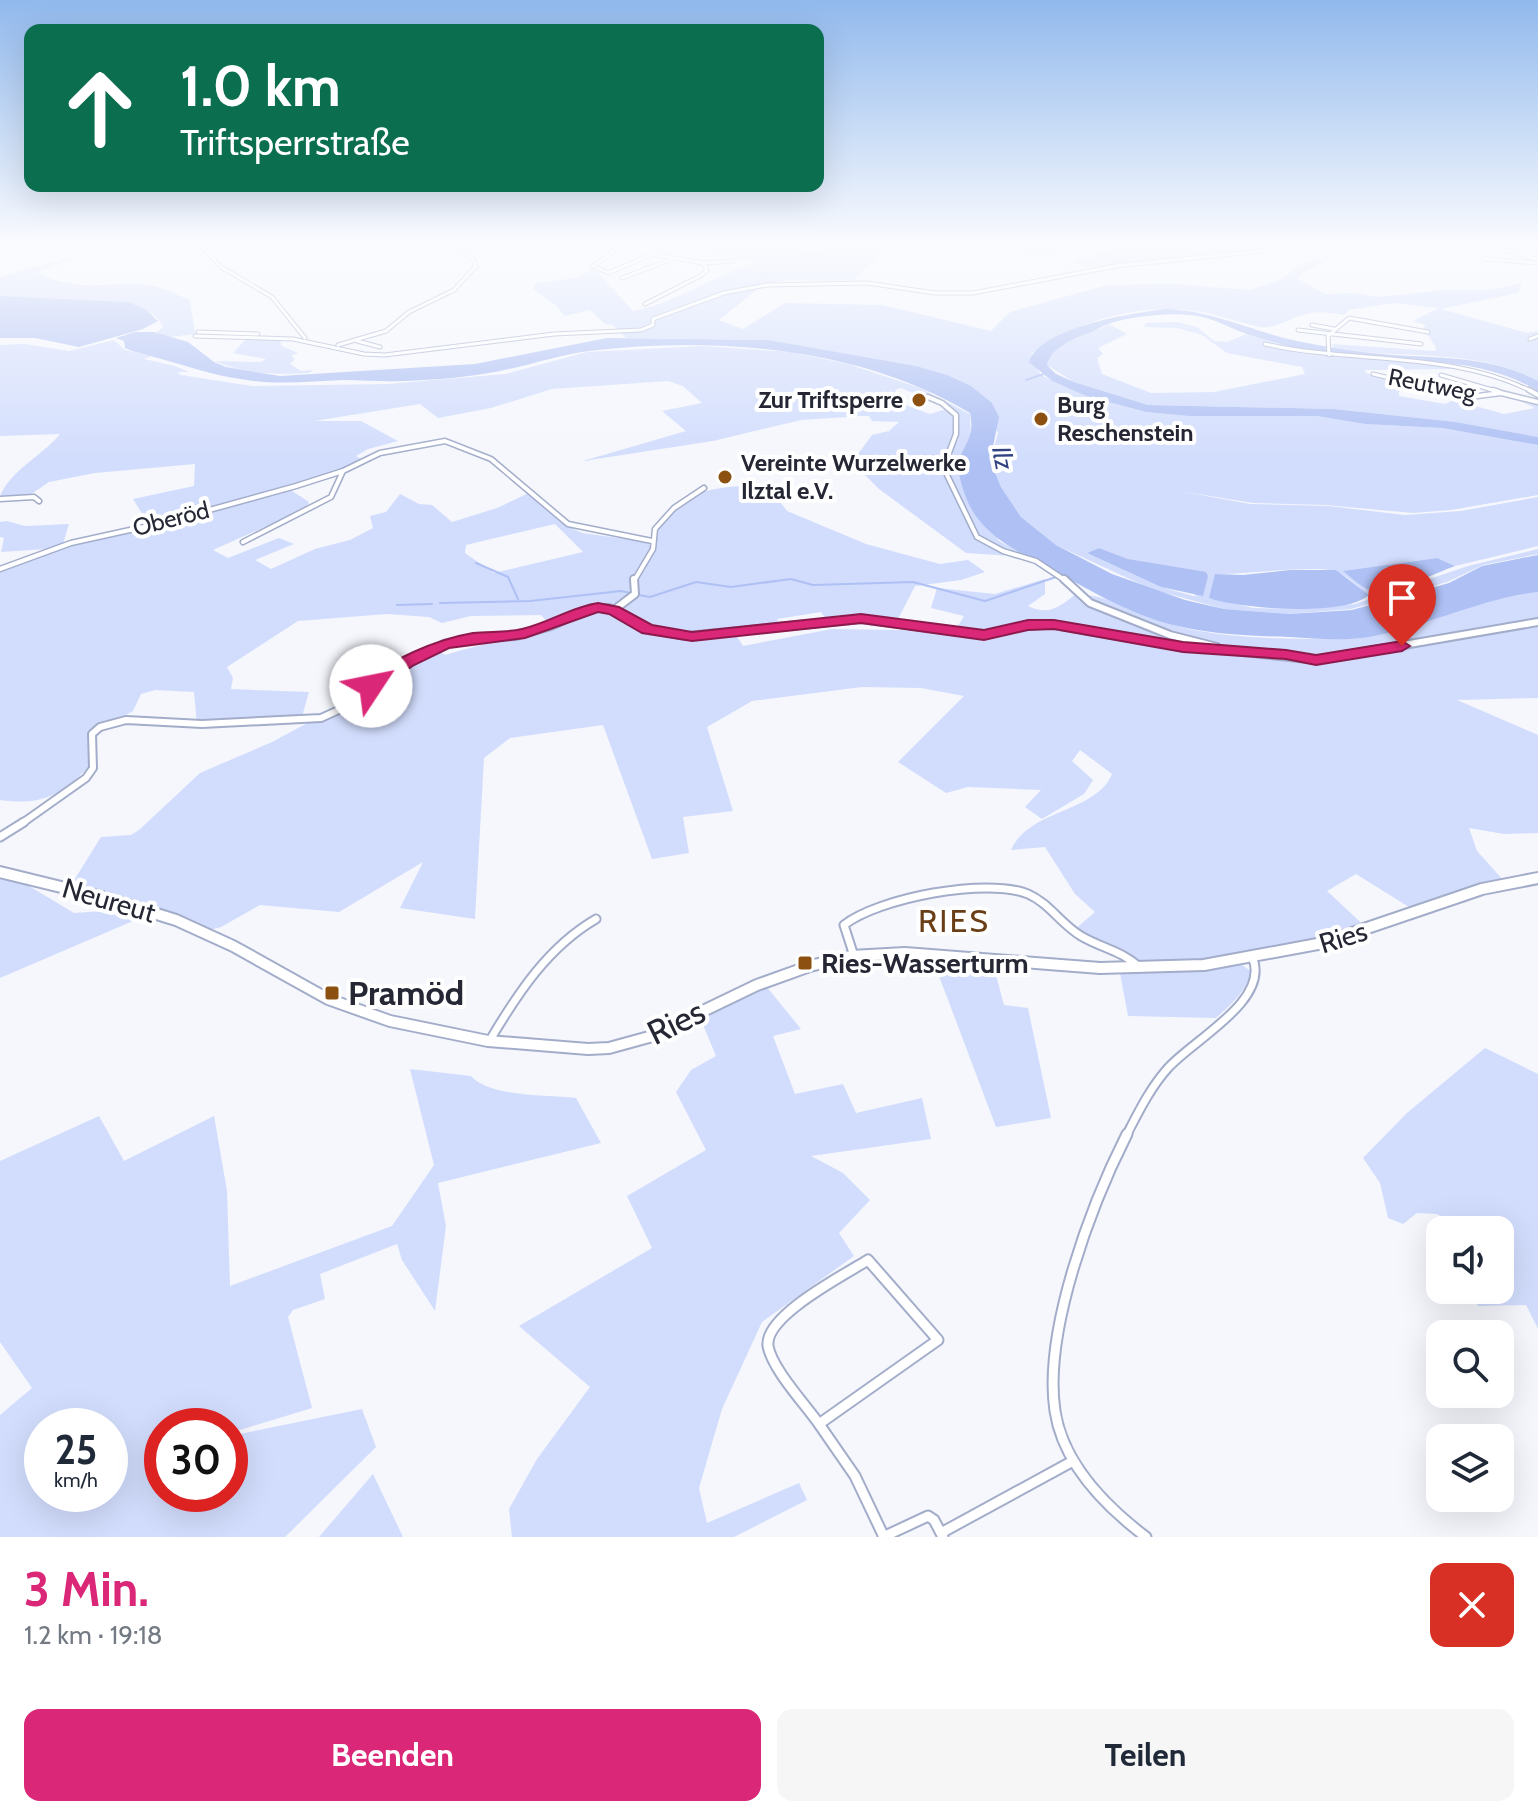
<!DOCTYPE html>
<html lang="de">
<head>
<meta charset="utf-8">
<style>
  :root { --surface:#fff; --page:#f6f6f7; --text:#1f2937; --muted:#747a83; --accent:#db2777 }
  body { margin:0; font-family:Cabin,sans-serif; background:var(--page); color:var(--text); height:100vh; display:flex; flex-direction:column; font-size:30px; white-space:nowrap }
  * { box-sizing:border-box; margin:0 }
  p { font-size:26px; color:var(--muted) }
  .icon { flex:none; width:44px; height:44px; fill:none; stroke:currentColor; stroke-width:2; stroke-linecap:round; stroke-linejoin:round }
  .map { position:relative; height:1537px; overflow:hidden }
  .details { display:flex; flex-direction:column; background:var(--surface); flex:1 }
  .details>* { flex:none }
  .banner { position:absolute; left:24px; top:24px; width:800px; height:168px; border-radius:16px; box-shadow:0 8px 32px #0002; background:#0b6e4f; color:#fff; overflow:hidden }
  .buttons { position:absolute; left:1426px; top:1216px; display:grid; gap:16px }
  .buttons a { display:grid; place-items:center; width:88px; height:88px; border-radius:16px; background:var(--surface); box-shadow:0 8px 32px #0002; font-size:40px }
  .speed { position:absolute; left:24px; top:1408px; display:flex; gap:16px; font-size:40px; font-weight:700; text-align:center }
  .speed>* { display:grid; place-content:center; width:104px; height:104px; border-radius:50%; background:var(--surface); box-shadow:0 8px 32px #0002; line-height:1 }
  .speed small { font-size:20px; font-weight:400 }
  .speed .limit { border:12px solid #d22; background:#fff; color:#111 }
  .pin { position:absolute; display:grid; place-items:center; width:68px; height:68px; color:#fff; margin:-82px -34px; border-radius:50% 50% 50% 0; rotate:-45deg; box-shadow:0 0 8px #0007 }
  .pin .icon { rotate:45deg }
  .me { position:absolute; width:88px; margin:-44px; rotate:56deg; stroke-linejoin:round; filter:drop-shadow(0 0 6px #0008) }
  .turn { display:flex; align-items:center; gap:28px; height:168px; padding:0 24px; font-size:36px }
  .turn .icon { width:104px; height:104px; stroke-width:2.5 }
  .turn b { display:block; font-size:56px; line-height:68px }
  .round { display:grid; place-items:center; flex:none; width:84px; height:84px; border-radius:16px; background:var(--page) }
  .head { display:flex; align-items:center; justify-content:space-between; height:136px; padding:0 24px }
  h1 { font-size:48px; font-weight:700; line-height:60px; color:var(--accent) }
  .action { display:flex; gap:16px; margin-top:auto; padding:16px 24px }
  .action a { flex:1; height:92px; border-radius:16px; background:var(--accent); color:#fff; font-size:32px; font-weight:700; line-height:92px; text-align:center }
  .action a+a { background:var(--page); color:var(--text) }
  .map>svg:first-child { display:block }
  .green { fill:#d2ddfd; fill-rule:evenodd }
  .water { fill:#aec0f4 }
  .lines { fill:none; stroke-linecap:round; stroke-linejoin:round }
  .stream { stroke:#aec0f4; stroke-width:2 }
  .street-far4-casing { stroke:#a3adca; stroke-width:5 }
  .street-far3-casing { stroke:#a3adca; stroke-width:7 }
  .street-far2-casing { stroke:#a3adca; stroke-width:10 }
  .street-far1-casing { stroke:#a3adca; stroke-width:11 }
  .street-casing { stroke:#a3adca; stroke-width:13 }
  .secondary-casing { stroke:#a3adca; stroke-width:14 }
  .street-far4 { stroke:#fff; stroke-width:3 }
  .street-far3 { stroke:#fff; stroke-width:4 }
  .street-far2 { stroke:#fff; stroke-width:6 }
  .street-far1 { stroke:#fff; stroke-width:7 }
  .street { stroke:#fff; stroke-width:9 }
  .secondary { stroke:#fff; stroke-width:10 }
  .route { fill:#db2777; stroke:#8e194d; stroke-width:2 }
  .poi-dot { fill:#8c5010; stroke:#fff; stroke-width:3 }
  .labels { text-anchor:middle; stroke-width:8; stroke-linejoin:round; paint-order:stroke }
  .far-street-label { font-size:24px; fill:#252834; stroke:#fff }
  .far-poi-label { font-size:24px; font-weight:bold; fill:#252834; stroke:#fff; text-anchor:start }
  .far-water-label { font-size:26px; font-style:italic; fill:#334382; stroke:#fff }
  .street-label { font-size:28px; fill:#252834; stroke:#fff }
  .poi-label { font-size:28px; font-weight:bold; fill:#252834; stroke:#fff; text-anchor:start }
  .quarter-label { font-size:32px; letter-spacing:2px; fill:#6a3f18; stroke:#fff }
  .near-poi-label { font-size:34px; font-weight:bold; fill:#252834; stroke:#fff; text-anchor:start }
  .near-street-label { font-size:34px; fill:#252834; stroke:#fff }
</style>
</head>
<body>
<div class="map">
<svg width="1538" height="1537" viewBox="0 0 1538 1537">
  <rect width="100%" height="100%" fill="#f5f7fd"/>
  <path class="green" d="M684,244H787L808,252L853,244L885,248L853,281L790,280L764,284L719,320L743,329L785,303L882,305L991,331L1010,312L1107,285L1177,284L1250,290L1282,279L1297,266L1332,254C1325,265 1307,268 1297,278L1325,294L1353,293L1378,297L1446,290H1490L1522,283L1518,293L1441,309L1527,333L1538,331V381C1477,347 1400,360 1334,348L1332,344L1435,351L1436,347L1423,328L1426,325L1413,321L1439,308L1394,303L1348,310L1345,315C1330,313 1317,310 1302,315C1290,318 1274,329 1261,327C1241,324 1222,315 1201,312C1143,301 1078,320 1031,354L1040,374L1052,381L1086,396L1146,412L1189,416H1316L1365,424L1442,428L1538,445V495L1451,510L1413,513L1325,505L1253,503L1179,491L1250,504L1328,506L1405,515L1461,511L1538,497V546L1455,566L1437,558L1344,571C1357,583 1368,593 1387,590L1368,598L1369,595C1359,588 1349,577 1338,572C1320,564 1242,575 1216,574L1210,598L1253,608L1290,609L1355,604L1468,566L1538,549V554L1483,565L1447,582L1351,609L1288,614L1224,609L1151,589L1056,545L1021,517L1001,487L990,461L998,433L971,386L916,366L769,340L626,338L613,325L605,324L590,310L564,316C557,302 543,299 533,288L535,284L579,277L594,268L633,311C680,303 716,272 761,262L728,257ZM1099,548L1128,559L1163,566L1197,597L1161,587L1087,553Z
    M986,244H1278L1252,252L1087,267L1073,262L1115,249L1069,247L1045,256Z
    M64,258H75L38,272C72,293 106,282 142,284C158,285 175,294 190,300L195,334L169,337L156,333L163,327C156,312 144,308 129,302L0,296V277Z
    M1176,322L1197,327L1214,341L1227,342L1247,334L1275,343L1463,364L1453,369L1365,370L1366,373L1409,386L1399,392V396L1445,404L1454,400L1504,414L1535,408L1516,399L1538,402V437L1456,422L1334,409L1148,405L1074,382L1047,365C1054,340 1089,335 1109,324L1127,334L1098,348L1103,354L1097,358L1102,374L1151,393L1214,392L1305,374L1302,367L1227,353L1202,335L1177,328L1144,327L1146,323Z
    M279,338L282,346L298,353L291,356L295,359L290,364L301,371L313,370L309,373C278,375 244,374 215,361L260,362L266,359L233,353L246,339Z
    M114,340L125,350L152,356L144,359L175,366L189,372H177L181,375L252,386L388,384L505,374L587,352L703,346L791,352L848,364L920,388L970,414L971,438L959,463L999,541L1029,557L966,553L879,489L852,462L872,435L889,431L899,422L872,421L869,416H862L801,420L713,441L583,461L686,431L662,411L702,403L683,386L668,381L552,389L491,408L438,418L420,404L314,421H361L398,441L368,449L356,456L361,459L343,471L289,489L309,502L307,508L213,550L228,558L279,538L294,544L255,560L271,569L315,549L350,540L373,528L370,516L386,512L400,494L419,504L432,505L452,522L497,508L531,492L569,527L582,533L648,542L652,548C662,489 718,486 767,485L787,511L866,544L940,564L968,560L985,572L961,580L915,586L897,621H827L821,612L777,619L782,628L735,633L743,646L832,629L955,631L964,616L931,608L937,588L995,594L1045,579V594L1028,606C1049,616 1059,607 1076,594C1114,595 1148,620 1185,628C1230,638 1279,639 1325,639C1399,639 1465,601 1538,592V698L1457,700L1538,735V833L1504,834L1469,828L1477,851L1505,882L1417,912L1356,874L1327,891L1369,930L1307,948L1141,968L1073,931L1095,912L1075,894L1045,847L1011,850C1029,809 1096,813 1112,774L1080,750L1072,761L1093,780L1084,794L1042,819L1025,807L1041,790L968,787L946,793L898,762L964,696L921,688L862,687L752,701L707,727L733,811L683,817L689,853L652,859L603,725L510,738L484,758L475,919L400,908L423,862L339,912L260,905L221,927L205,931L71,885L101,837L131,835L139,830L200,773L272,742L313,720L330,715L435,648L445,655C481,644 516,638 550,625L541,615L471,616L442,623L429,617L387,614L298,621L227,667L233,678L231,689L309,692L301,720L197,724L194,692L155,690L141,694L133,711L92,734L89,747L93,762C64,794 44,806 0,800V569L71,543L149,525L133,499L194,486L195,464L95,473L49,482L30,495L0,496C11,470 42,456 60,434L0,436V345L24,344L69,351ZM901,388L949,408L930,414L897,402L899,396L895,390ZM555,524L583,552L494,573L465,553L466,545Z
    M7,521L25,526L69,524L63,544L47,549L1,552L4,538L0,537V522Z
    M0,876L19,880L74,913L104,911L133,921L0,978Z
    M899,956L993,964L1004,1005L1028,1008L1051,1118L996,1127L939,976L903,975Z
    M1242,965L1252,972C1244,993 1232,1004 1216,1018L1128,1016L1120,973Z
    M766,986L801,1029L773,1036L795,1094L843,1084L856,1113L922,1098L931,1139L811,1156L843,1173L870,1200L839,1233L854,1256L762,1322L722,1409L699,1488L707,1523L799,1483L807,1500L734,1537H512L509,1509L537,1459L590,1387L519,1326L652,1248L627,1196L706,1150L676,1092L691,1070L716,1056L699,1015Z
    M1485,1048L1538,1074V1329L1526,1305L1478,1306L1471,1290H1500V1230H1464L1437,1214L1417,1213L1403,1224L1388,1218L1380,1183L1363,1158L1407,1113Z
    M410,1069L471,1076C489,1097 547,1095 576,1098L601,1143L438,1183L446,1226L435,1311L402,1260L397,1244L320,1274L325,1299L293,1310L288,1317L312,1408L230,1433V1426H162V1494H230V1436L362,1409L376,1447L285,1537H0V1415L32,1388L0,1342V1161L99,1116L124,1161L214,1116L227,1191L230,1286L392,1226L434,1165ZM42,1426H110V1494H42Z
    M373,1474L403,1537H319Z"/>
  <path class="water" d="M0,296L129,302L147,310L158,321L143,329L79,347L35,338H0Z
    M1165,309C1213,310 1255,333 1302,342C1332,348 1363,353 1394,355C1441,358 1495,357 1538,381V391C1476,354 1406,363 1336,355C1306,351 1276,344 1247,334C1232,329 1217,320 1202,317C1178,311 1134,316 1111,323C1103,325 1097,330 1089,333C1074,338 1051,348 1047,365L1056,374L1074,382L1148,405L1334,409L1456,422L1538,437V445L1442,428L1365,424L1316,416H1189L1146,412L1086,396L1052,381L1029,362C1040,327 1133,313 1165,309Z
    M135,332H154L188,342L214,362L226,367L280,376L475,364L607,338L769,340L916,366L947,375L971,386L992,403L999,417L990,461L1001,487L1021,517L1056,545L1112,574L1185,600L1224,609L1289,614L1352,610L1449,583L1482,566L1538,555V592C1479,599 1427,626 1369,637C1343,641 1316,639 1290,637C1256,636 1221,635 1187,628C1142,620 1100,596 1060,574C1026,555 983,539 967,500C963,489 958,476 959,465C961,444 976,440 970,413C860,347 714,336 589,351C559,355 530,365 500,371C469,377 436,380 404,381C384,382 364,380 344,380C312,381 279,385 247,380C207,375 170,360 132,351L125,348L124,341L116,338Z
    M1099,548L1128,559L1206,572L1208,576L1203,596L1161,587L1087,553Z
    M1437,558L1455,566C1435,573 1394,594 1375,592C1364,590 1352,578 1343,571Z
    M1290,570H1336L1369,595C1345,617 1240,609 1209,598L1215,574L1243,575Z"/>
  <g class="lines">
    <path class="stream" d="M1026,380L1044,374
      M476,563L508,577L518,599
      M639,595L650,597L696,582L731,587L791,579L813,585L913,582L985,601L1056,577
      M440,603L530,601L621,591L631,593
      M397,605L432,604"/>
    <g class="street-far4-casing">
      <path id="street-far4" d="M199,244L221,267L272,297L305,338
        M604,244L618,248L634,244
        M1485,244L1538,260
        M618,248L593,266L608,273L652,254
        M652,254L703,263L734,261
        M652,254L658,244
        M1484,259L1538,263
        M622,278L672,259
        M645,304L702,275L707,270L703,263
        M1312,325L1334,329
        M1298,330L1421,344
        M198,332L258,334
        M195,336L293,339L364,354L385,355L554,334L641,330L653,325V319L724,293L767,285L867,283L935,293H973L1116,266L1263,251L1283,244
        M1530,339L1538,336
        M357,341L380,347
        M1265,344C1353,364 1451,350 1533,392
        M338,345L386,331L409,312L454,290L476,266L473,259L462,251V244
        M1329,355L1328,336L1349,318L1428,332
        M1373,374L1450,392
        M1441,375L1499,392"/>
    </g>
    <g class="street-far3-casing">
      <path id="street-far3" d="M1441,390L1470,397L1501,393L1538,402
        M1493,390L1499,392
        M1529,390L1538,395
        M928,397L942,403L956,415V434L947,458V475L977,537L1003,551L1036,561L1066,581
        M0,499L34,497L39,501
        M243,542L331,497L343,471
        M0,569L71,543L166,522L296,486L343,471L380,453L445,441L491,459L568,524L652,541
        M634,581L653,549L655,529L674,508L704,488"/>
    </g>
    <g class="street-far2-casing">
      <path id="street-far2" d="M1064,579L1090,603L1170,635L1217,647
        M614,610L635,594L634,579
        M1235,651L1316,660L1538,622
        M21,824L86,778L93,768L92,734L100,727L126,720L202,724L321,718L343,708L388,674L444,644L474,638L516,636L551,626L591,608H609L648,629L686,636L861,619L984,635L1028,625H1054L1183,647L1237,651"/>
    </g>
    <g class="street-far1-casing">
      <path id="street-far1" d="M0,837L24,822
        M854,956L844,925C878,898 987,877 1028,894C1049,903 1061,924 1081,936C1101,948 1123,951 1140,968
        M490,1040C518,993 548,947 596,919
        M1126,1136C1138,1113 1150,1088 1168,1068C1193,1040 1269,1001 1253,959"/>
    </g>
    <g class="street-casing">
      <path id="street" d="M1127,1134C1091,1205 1043,1332 1055,1411C1063,1464 1105,1506 1146,1537
        M868,1260L938,1340L819,1424C805,1404 772,1369 768,1346C764,1316 844,1275 868,1260Z
        M819,1424L855,1476L884,1537
        M941,1533L1073,1461
        M883,1537L928,1516L934,1520L943,1537"/>
    </g>
    <g class="secondary-casing">
      <path id="secondary" d="M0,872L102,897L176,920L233,946L328,999L390,1021L488,1041L588,1049L609,1048L649,1037L757,985L810,966L851,956L905,953L1100,968L1204,965L1323,943L1482,889L1538,878"/>
    </g>
    <use href="#street-far4" class="street-far4"/>
    <use href="#street-far3" class="street-far3"/>
    <use href="#street-far2" class="street-far2"/>
    <use href="#street-far1" class="street-far1"/>
    <use href="#street" class="street"/>
    <use href="#secondary" class="secondary"/>
  </g>
  <linearGradient id="sky" x2="0" y2="1"><stop stop-color="#91b9ed"/><stop offset="0.53" stop-color="#fafbfe"/><stop offset="1" stop-color="#fafbfe" stop-opacity="0"/></linearGradient>
  <rect width="1538" height="460" fill="url(#sky)"/>
  <path class="route" d="M598,603L619,607L652,625L692,632L861,614L984,630L1028,620H1054L1183,642L1286,650L1316,655L1402,641L1410,646L1402,651L1316,665L1286,659L1183,652L1054,629L1028,630L984,640L861,623L692,641L642,633L609,614L598,612L525,638L449,648L414,665L377,690H365L363,686C386,660 438,639 473,633C489,631 506,633 522,629C549,623 571,607 598,603Z"/>
  <g class="poi-dot">
    <circle cx="919" cy="400" r="8"/>
    <circle cx="1041" cy="419" r="8"/>
    <circle cx="725" cy="477" r="8"/>
    <rect x="797" y="955" width="16" height="16" rx="4"/>
    <rect x="324" y="985" width="16" height="16" rx="4"/>
  </g>
  <g class="labels">
    <g class="far-street-label">
      <text transform="translate(1432 385) rotate(11)" y="8">Reutweg</text>
      <text transform="translate(171 519) rotate(-14)" y="8">Oberöd</text>
    </g>
    <g class="far-poi-label">
      <text x="903" y="408" text-anchor="end">Zur Triftsperre</text>
      <text x="1057" y="413">Burg<tspan x="1057" dy="28">Reschenstein</tspan></text>
      <text x="741" y="471">Vereinte Wurzelwerke<tspan x="741" dy="28">Ilztal e.V.</tspan></text>
    </g>
    <g class="far-water-label">
      <text transform="translate(1003 458) rotate(79)" y="9">Ilz</text>
    </g>
    <g class="street-label">
      <text transform="translate(109 900) rotate(16)" y="10">Neureut</text>
      <text transform="translate(1343 937) rotate(-17)" y="10">Ries</text>
    </g>
    <g class="poi-label">
      <text x="821" y="973">Ries-Wasserturm</text>
    </g>
    <g class="quarter-label">
      <text x="954" y="932">RIES</text>
    </g>
    <g class="near-poi-label">
      <text x="348" y="1005">Pramöd</text>
    </g>
    <g class="near-street-label">
      <text transform="translate(676 1022) rotate(-26)" y="12">Ries</text>
    </g>
  </g>
</svg>
<div class="buttons">
<a><svg class="icon" aria-label="sound" viewBox="0 0 24 24"><path d="M4 9h4l5-4v14l-5-4H4zM17 9q2 3 0 6"/></svg></a>
<a><svg class="icon" aria-label="search" viewBox="0 0 24 24"><circle cx="10" cy="10" r="6"/><path d="M15 15l6 6"/></svg></a>
<a><svg class="icon" aria-label="layers" viewBox="0 0 24 24"><path d="M12 4l9 5-9 5-9-5zM3 14l9 5 9-5"/></svg></a>
</div>
<div class="speed"><div>25<small>km/h</small></div><div class="limit">30</div></div>
<div class="pin" style="left:1402px;top:646px;background:#d93025"><svg class="icon" aria-label="arrive" viewBox="0 0 24 24"><path d="M6 21V4h12l-3 4 3 4H6"/></svg></div>
<svg class="me" style="left:371px;top:686px" viewBox="-20 -20 40 40"><circle r="19" fill="#fff"/><path d="M0-13L10 11 0 6-10 11z" fill="#db2777"/></svg>
<div class="banner">
<div class="turn"><svg class="icon" aria-label="ahead" viewBox="0 0 24 24"><path d="M12 20V5M6 11l6-6 6 6"/></svg><div><b>1.0 km</b>Triftsperrstraße</div></div>
</div>
</div>
<section class="details">
<div class="head"><div><h1>3 Min.</h1><p>1.2 km · 19:18</p></div><a class="round" style="background:#d93025;color:#fff"><svg class="icon" aria-label="close" viewBox="0 0 24 24"><path d="M6 6l12 12M18 6L6 18"/></svg></a></div>
<div class="action"><a>Beenden</a><a>Teilen</a></div>
</section>
</body>
</html>
